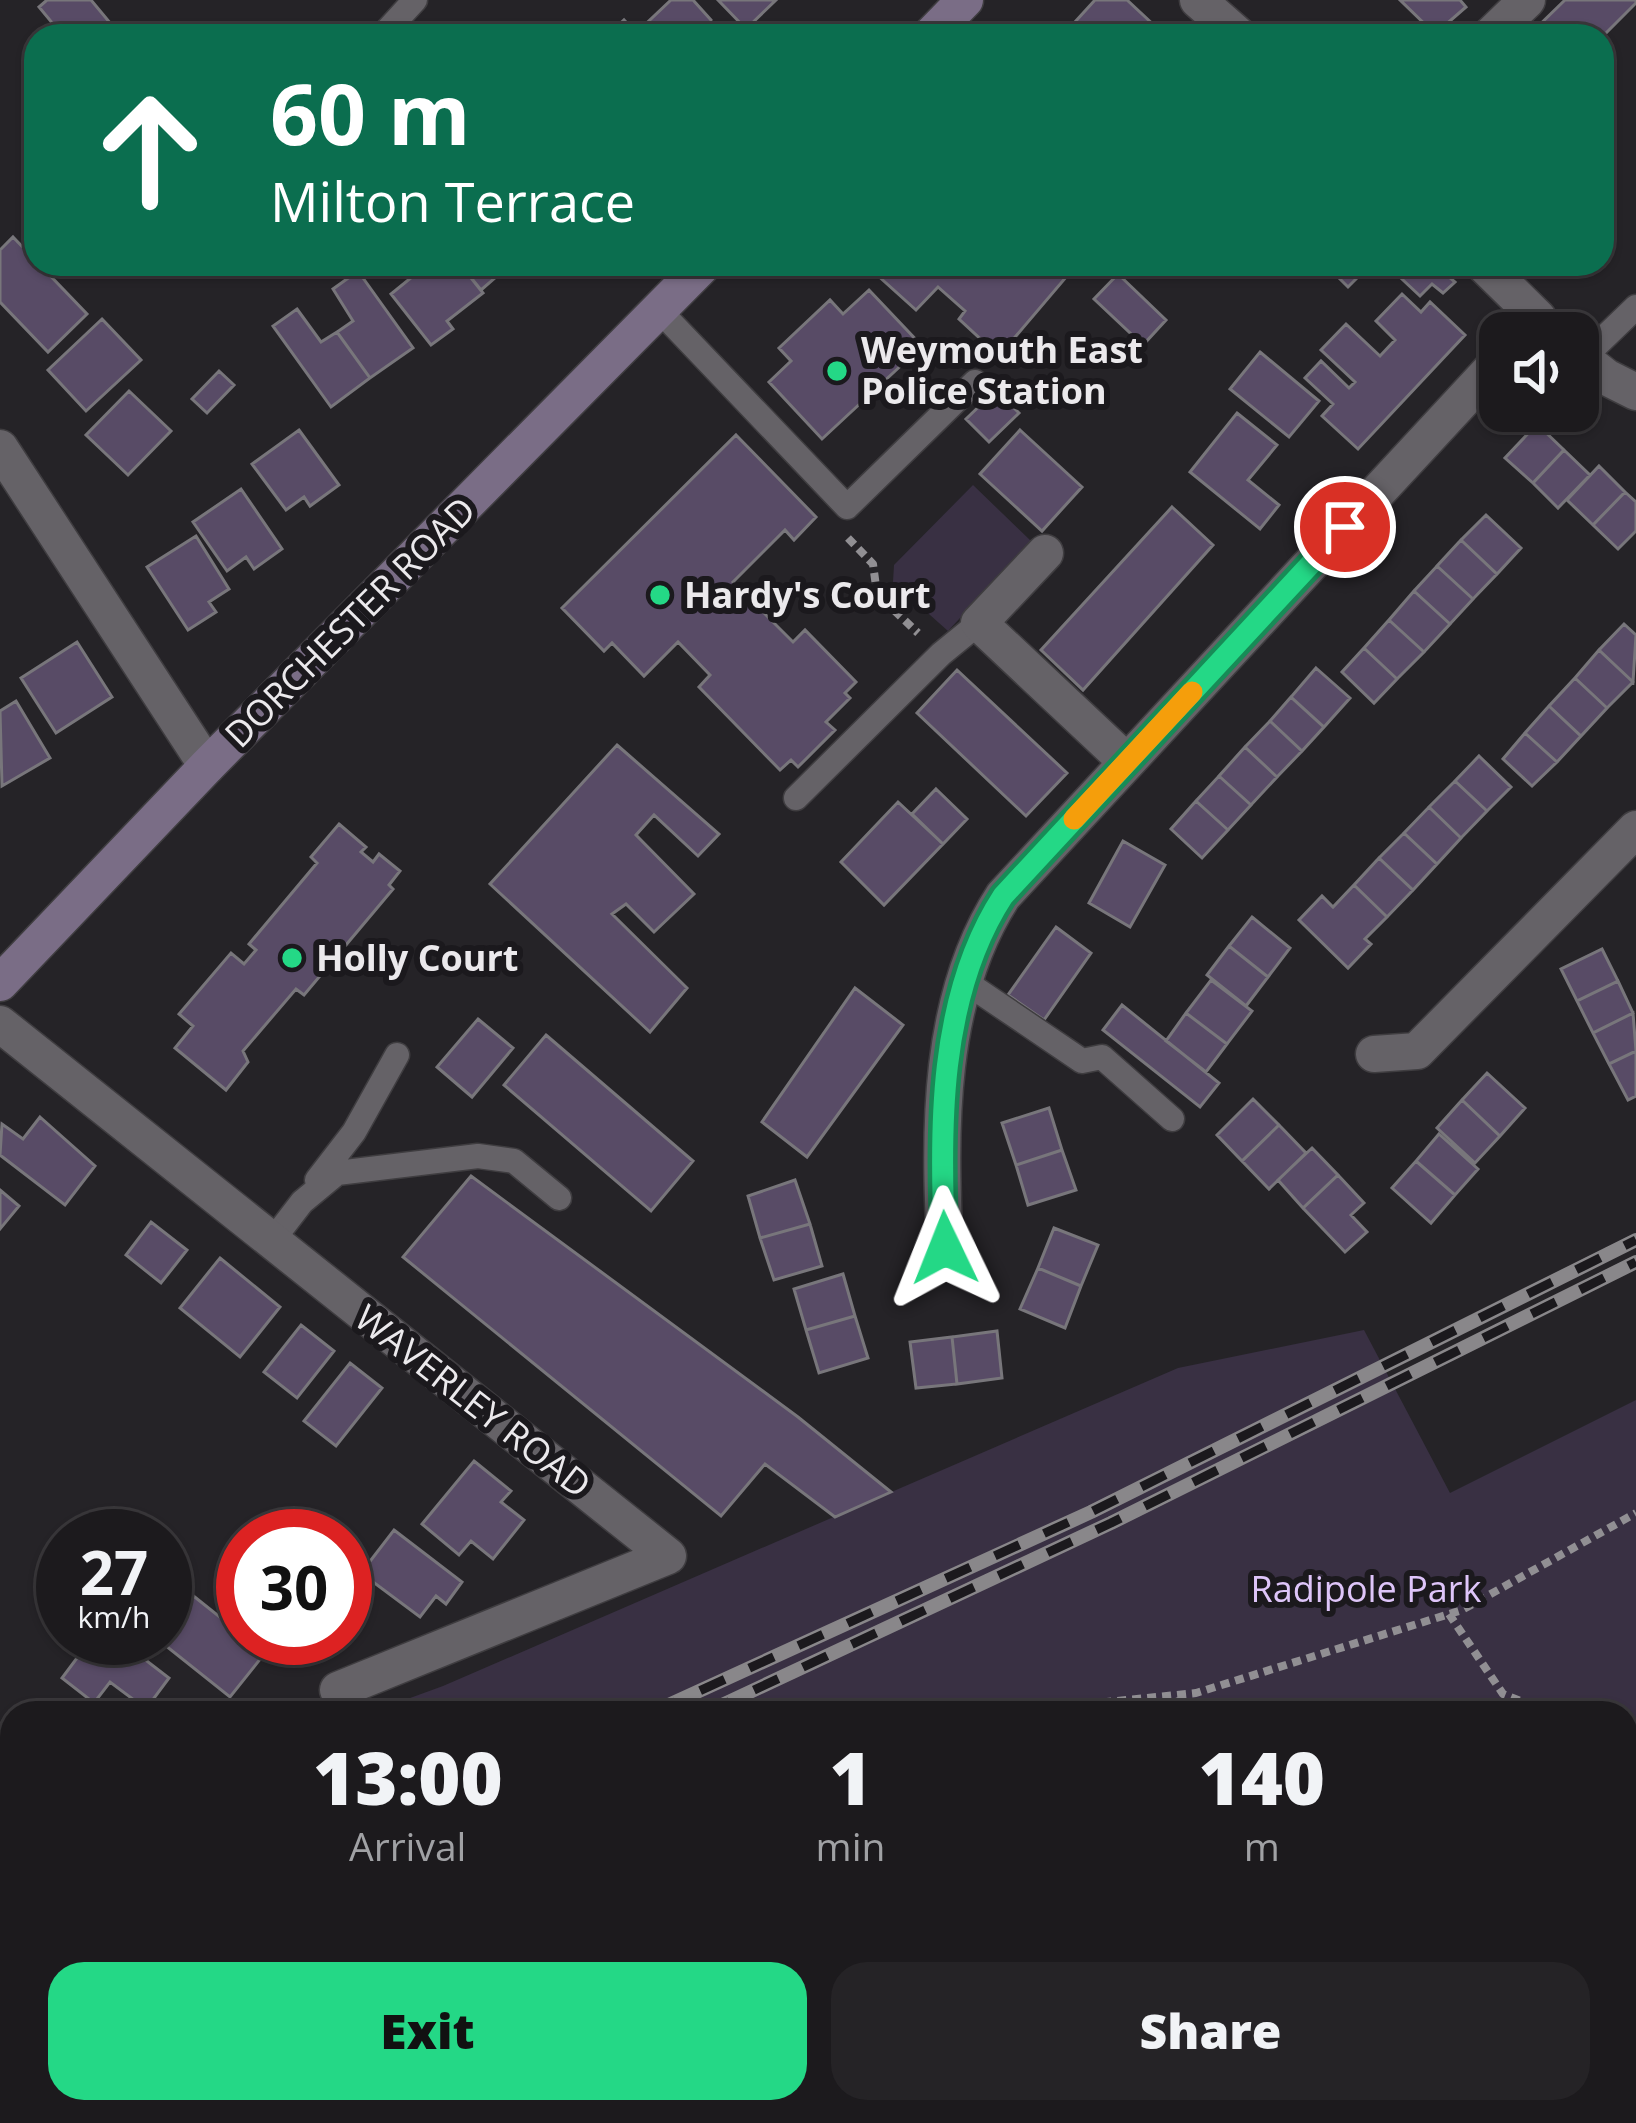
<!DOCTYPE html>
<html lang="en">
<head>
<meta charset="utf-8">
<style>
  :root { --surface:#1c1a1d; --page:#252326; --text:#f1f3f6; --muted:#a0a1a4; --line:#3a383b; --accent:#24d886 }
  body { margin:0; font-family:"Open Sans",sans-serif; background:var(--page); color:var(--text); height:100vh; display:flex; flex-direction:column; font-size:45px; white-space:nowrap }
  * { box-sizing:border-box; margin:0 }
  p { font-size:39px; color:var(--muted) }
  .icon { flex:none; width:66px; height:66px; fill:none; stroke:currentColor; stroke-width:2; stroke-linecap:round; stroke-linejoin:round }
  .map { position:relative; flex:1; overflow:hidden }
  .sheet { position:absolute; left:0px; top:1701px; width:1638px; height:423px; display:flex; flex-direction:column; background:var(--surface); border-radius:36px 36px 0 0; box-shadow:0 3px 9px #0004,0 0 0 3px var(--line) }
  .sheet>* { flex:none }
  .banner { position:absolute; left:24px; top:24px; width:1590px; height:252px; border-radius:36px; box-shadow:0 3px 9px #0004,0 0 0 3px var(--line); background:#0b6e4f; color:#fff; overflow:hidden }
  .controls { position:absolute; left:1479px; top:312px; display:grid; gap:24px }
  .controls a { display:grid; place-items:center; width:120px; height:120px; border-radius:24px; background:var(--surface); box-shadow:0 3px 9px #0004,0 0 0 3px var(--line); font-size:60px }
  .speed { position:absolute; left:36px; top:1509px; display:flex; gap:24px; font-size:60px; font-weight:700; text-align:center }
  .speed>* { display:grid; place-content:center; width:156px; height:156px; border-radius:50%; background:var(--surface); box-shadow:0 3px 9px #0004,0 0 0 3px var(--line); line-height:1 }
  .speed small { font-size:30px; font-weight:400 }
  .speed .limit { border:18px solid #d22; background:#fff; color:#111 }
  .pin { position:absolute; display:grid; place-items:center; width:102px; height:102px; color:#fff; margin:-51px; border:6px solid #fff; border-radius:50%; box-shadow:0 3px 12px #0007 }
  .me { position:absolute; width:132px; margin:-66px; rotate:358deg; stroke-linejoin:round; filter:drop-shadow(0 0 9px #0008) }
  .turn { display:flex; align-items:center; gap:42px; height:252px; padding:0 48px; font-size:54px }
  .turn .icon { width:156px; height:156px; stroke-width:2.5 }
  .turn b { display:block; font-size:84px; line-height:102px }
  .eta { display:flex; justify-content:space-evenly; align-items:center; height:204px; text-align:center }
  .eta b { font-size:72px; font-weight:800; line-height:84px }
  .primary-button { display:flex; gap:24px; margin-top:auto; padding:24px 48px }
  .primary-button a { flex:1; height:138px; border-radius:36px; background:var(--accent); color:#111; font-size:48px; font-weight:800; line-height:138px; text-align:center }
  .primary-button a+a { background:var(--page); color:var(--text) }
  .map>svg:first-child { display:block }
  .green { fill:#393043 }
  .building { fill:#584b66; stroke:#78767b; stroke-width:3 }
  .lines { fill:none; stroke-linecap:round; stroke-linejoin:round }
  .lane-casing { stroke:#3f3d40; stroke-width:27 }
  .street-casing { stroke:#3f3d40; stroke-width:39 }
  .secondary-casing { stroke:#3f3d40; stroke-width:39 }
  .path { stroke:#918f93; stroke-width:8; stroke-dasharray:9 6; stroke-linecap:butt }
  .lane { stroke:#656267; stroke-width:24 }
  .street { stroke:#656267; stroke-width:36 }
  .secondary { stroke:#7a6d86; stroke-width:36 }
  .rail-casing { stroke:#89878a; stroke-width:14 }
  .rail { stroke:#1b191d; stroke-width:9; stroke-dasharray:27; stroke-linecap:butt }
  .route-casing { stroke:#178c57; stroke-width:30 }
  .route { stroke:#24d886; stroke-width:21 }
  .slow { stroke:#f59e0b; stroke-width:21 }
  .poi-dot { fill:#24d886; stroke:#1b191d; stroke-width:4.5 }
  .labels { text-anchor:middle; stroke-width:12; stroke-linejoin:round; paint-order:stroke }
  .poi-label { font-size:36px; font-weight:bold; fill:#ebe9ec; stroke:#1b191d; text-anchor:start }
  .street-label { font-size:36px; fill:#ebe9ec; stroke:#1b191d }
  .park-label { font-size:36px; fill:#dec5f9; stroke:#1b191d }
</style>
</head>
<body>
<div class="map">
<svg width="1636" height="2123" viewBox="0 0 1636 2123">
  <rect width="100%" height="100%" fill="#252327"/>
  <path class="green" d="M973,485L1031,541L948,631L893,582L894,565Z
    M1364,1330L1450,1493L1636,1400V2024L1626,2034V1713H369L443,1686L1178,1368Z
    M12,1879V2104L0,2109V1884Z
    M738,2112H1548L1537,2123H733Z"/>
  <path class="building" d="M47,0H91L111,24L96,36H63L39,7Z
    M671,0H693L711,20L705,31L710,36H607L624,20L636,33Z
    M718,0H776L746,29Z
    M1095,0H1127L1157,28L1149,36H1066L1064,34Z
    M1400,0H1460L1466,7L1435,34Z
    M1565,0H1636V3L1602,37L1528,36Z
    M13,237L87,314L48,352L0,302V250Z
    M402,264H460L483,293L447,321L453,329L431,345L391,294L412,277Z
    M460,264H511L481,290Z
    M865,264H994L1005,275L1014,264H1067L1073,269L999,356L959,319L965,311L938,287L916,310Z
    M1344,264H1371L1348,287L1334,273Z
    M1386,264H1434L1455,282L1443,293L1432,284L1420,296Z
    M358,271L413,348L370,378L337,332L353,321L333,289Z
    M1118,274L1166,320L1143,345L1094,299Z
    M869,290L922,346L822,439L769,382L791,361L779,348L830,300L843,314Z
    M1402,294L1421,312L1430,302L1465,335L1358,449L1322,416L1333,404L1305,378L1321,361L1349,388L1355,382L1321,350L1346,324L1380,356L1395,340L1376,321Z
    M297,309L321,342L337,332L370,378L331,407L273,326Z
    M102,319L141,360L86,411L48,370Z
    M1260,352L1319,401L1289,437L1230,389Z
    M219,371L234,385L207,413L192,399Z
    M996,390L1019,413L989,442L966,419Z
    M129,391L171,431L128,475L86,435Z
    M1237,413L1277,445L1248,480L1279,505L1260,529L1190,472Z
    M1537,424L1564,450L1533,483L1505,458Z
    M299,430L339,485L310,506L304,497L286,510L252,464Z
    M1020,430L1082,487L1042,531L980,474Z
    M736,435L816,517L794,540L785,530L733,582L793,642L805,630L856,682L845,693L850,698L826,722L835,730L798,767L791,760L780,770L699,687L710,675L678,642L644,676L612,643L604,651L562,608Z
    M1564,450L1590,475L1558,508L1533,483Z
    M1599,466L1625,492L1593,525L1567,500Z
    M241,489L282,549L254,569L246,557L227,571L193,522Z
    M1625,492L1636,502V531L1618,549L1593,525Z
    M1172,507L1213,545L1083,690L1041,650Z
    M1486,515L1521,548L1497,574L1461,540Z
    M196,536L229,589L209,602L216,612L188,630L147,567Z
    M1461,540L1497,574L1473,599L1437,566Z
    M1437,566L1473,599L1450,624L1414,591Z
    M1414,591L1450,624L1424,652L1389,620Z
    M1389,620L1424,652L1397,679L1364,648Z
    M1624,624L1636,635L1633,682L1599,650Z
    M77,642L112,697L56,733L21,678Z
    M1364,648L1397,679L1374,703L1342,672Z
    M1599,650L1633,682L1607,708L1575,678Z
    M1316,668L1350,698L1324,727L1291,697Z
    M957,670L1067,773L1026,816L917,713Z
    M1575,678L1607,708L1581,736L1549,706Z
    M1291,697L1324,727L1302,751L1270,721Z
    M16,701L50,758L2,786L0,711Z
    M1549,706L1581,736L1557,762L1525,733Z
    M1270,721L1302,751L1277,777L1245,747Z
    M1525,733L1557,762L1532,786L1503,759Z
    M617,745L719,834L698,856L654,815L636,835L694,894L654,932L626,904L612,914L687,988L650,1032L490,884Z
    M1245,747L1277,777L1251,805L1219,776Z
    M1479,756L1511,787L1487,811L1455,781Z
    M1219,776L1251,805L1228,830L1196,801Z
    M1455,781L1487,811L1461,838L1429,807Z
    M936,789L967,819L943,844L912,814Z
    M1196,801L1228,830L1202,858L1171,829Z
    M898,802L943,844L884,905L841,862Z
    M1429,807L1461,838L1437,864L1404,833Z
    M339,824L366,847L361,852L373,862L379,854L400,871L389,885L393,889L304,995L296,989L243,1051L248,1062L226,1090L175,1048L193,1026L179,1014L231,953L244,964L256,950L249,944L317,863L311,857Z
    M1404,833L1437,864L1413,890L1379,858Z
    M1123,841L1165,865L1130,927L1089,903Z
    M1379,858L1413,890L1387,917L1354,885Z
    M1354,885L1387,917L1365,939L1371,944L1348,968L1299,920L1322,896L1333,907Z
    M1252,917L1290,948L1268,977L1229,946Z
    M1056,927L1091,953L1044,1020L1008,995Z
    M1229,946L1268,977L1246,1006L1207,975Z
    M1602,949L1618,981L1577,1001L1561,969Z
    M1211,980L1252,1011L1227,1044L1186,1013Z
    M1618,981L1633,1013L1593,1033L1577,1001Z
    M855,988L903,1025L807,1157L762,1122Z
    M1122,1005L1219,1083L1200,1107L1103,1030Z
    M1186,1013L1227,1044L1206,1072L1166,1041Z
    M1633,1013L1636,1051L1609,1064L1593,1033Z
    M478,1019L513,1048L472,1097L437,1067Z
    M546,1035L693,1161L651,1211L504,1085Z
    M1636,1051V1096L1628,1100L1609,1064Z
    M1487,1073L1525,1108L1500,1136L1462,1100Z
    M1253,1099L1279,1125L1242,1161L1217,1135Z
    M1462,1100L1500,1136L1475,1163L1437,1128Z
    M1049,1108L1062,1150L1016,1165L1002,1123Z
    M40,1117L95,1166L65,1205L0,1155L2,1124L23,1139Z
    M1279,1125L1306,1153L1269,1189L1242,1161Z
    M1439,1134L1478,1169L1455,1195L1416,1161Z
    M1312,1148L1338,1175L1303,1208L1278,1180Z
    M1062,1150L1076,1190L1028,1205L1016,1165Z
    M1416,1161L1455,1195L1431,1223L1392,1188Z
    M1338,1175L1364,1203L1351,1215L1367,1232L1345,1252L1303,1208Z
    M471,1176L798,1417L891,1492L835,1517L765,1464L721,1516L403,1257Z
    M795,1180L810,1224L760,1238L748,1196Z
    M0,1190L19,1206L0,1229Z
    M151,1222L187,1250L161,1283L126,1255Z
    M810,1224L822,1266L774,1280L760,1238Z
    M1054,1228L1098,1245L1081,1286L1038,1268Z
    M220,1258L280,1307L240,1357L180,1308Z
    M1038,1268L1081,1286L1065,1328L1020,1309Z
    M843,1274L855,1316L806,1330L794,1289Z
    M855,1316L868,1358L819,1373L806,1330Z
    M301,1325L334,1351L297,1398L264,1372Z
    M997,1331L1002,1378L957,1384L952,1337Z
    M952,1337L957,1384L916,1388L910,1342Z
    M350,1363L382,1388L336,1446L304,1421Z
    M474,1461L511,1491L501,1502L524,1520L493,1559L471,1541L459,1555L422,1524Z
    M394,1530L462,1582L446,1604L436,1596L420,1617L361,1573Z
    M345,1575L372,1596L345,1631Z
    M186,1590L265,1653L230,1697L156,1638H165V1617Z
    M108,1638H117L169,1678L146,1709L110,1682L94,1703L62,1678L86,1646L97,1653Z
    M294,1638H340L322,1660Z
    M373,2112H405L413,2121L357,2123L356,2119Z
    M512,2112H564L559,2123H507Z"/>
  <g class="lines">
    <g class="lane-casing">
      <path id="lane" d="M382,36L415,0
        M659,310L847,507L975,382
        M1582,359L1636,307
        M796,798L941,654L979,623
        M964,981L1082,1061L1102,1057L1172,1119
        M317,1180L354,1132L397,1055
        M272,1241L302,1202L337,1173L478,1156L514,1161L559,1198"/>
    </g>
    <g class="street-casing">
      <path id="street" d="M1198,0L1239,36
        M1490,36L1527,0
        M1483,264L1538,318L1524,333
        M1578,355L1606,377L1636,392
        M0,448L207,766
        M1045,553L979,623L1127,762
        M0,1024L668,1556L338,1690
        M1374,1054L1417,1051L1636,829
        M945,1248C939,1131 937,998 1003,896L1500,360
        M455,2123L460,2112"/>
    </g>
    <g class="secondary-casing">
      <path id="secondary" d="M930,36L965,0
        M0,983L207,766L704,264
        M1626,2034L1636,2024
        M1537,2123L1548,2112"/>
    </g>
    <path class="path" d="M848,538L873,564L877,594L918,633
      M1449,1614L1503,1694L1535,1707L1575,1713
      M998,1713L1196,1693L1462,1610L1636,1513
      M1149,1713L1186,1698
      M1626,1721L1636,1722
      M0,2116L12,2111
      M830,2123L836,2112"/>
    <use href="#lane" class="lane"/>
    <use href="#street" class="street"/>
    <use href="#secondary" class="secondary"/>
    <g class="rail-casing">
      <path id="rail" d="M651,1713L1091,1512L1636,1240
        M705,1713L1111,1523L1636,1262
        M0,1991L12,1986
        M0,2013L12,2008"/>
    </g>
    <use href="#rail" class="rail"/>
  </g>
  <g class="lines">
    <g class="route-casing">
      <path id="route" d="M945,1248C939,1132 938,996 1003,896L1345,527"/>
    </g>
    <use href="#route" class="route"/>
    <path class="slow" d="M1074,819L1192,692"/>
  </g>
  <g class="poi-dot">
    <circle cx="837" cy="371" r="12"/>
    <circle cx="660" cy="595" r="12"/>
    <circle cx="292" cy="958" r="12"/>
  </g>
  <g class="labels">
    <g class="poi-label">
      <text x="861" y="363">Weymouth East<tspan x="861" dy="41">Police Station</tspan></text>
      <text x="684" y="608">Hardy's Court</text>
      <text x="316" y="971">Holly Court</text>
    </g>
    <g class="street-label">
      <text transform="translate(350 622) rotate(-45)" y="13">DORCHESTER ROAD</text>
      <text transform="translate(473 1401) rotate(38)" y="13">WAVERLEY ROAD</text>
    </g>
    <g class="park-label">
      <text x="1366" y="1602">Radipole Park</text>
    </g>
  </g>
</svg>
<div class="controls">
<a><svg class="icon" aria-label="sound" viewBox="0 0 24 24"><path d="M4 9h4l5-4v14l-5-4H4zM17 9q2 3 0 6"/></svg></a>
</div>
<div class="speed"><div>27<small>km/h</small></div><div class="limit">30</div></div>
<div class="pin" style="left:1345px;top:527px;background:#d93025"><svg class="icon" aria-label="arrive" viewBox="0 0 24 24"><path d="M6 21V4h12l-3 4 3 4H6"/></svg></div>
<svg class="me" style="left:945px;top:1248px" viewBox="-20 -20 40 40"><path d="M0-17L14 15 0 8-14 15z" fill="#24d886" stroke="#fff" stroke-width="4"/></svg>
<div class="banner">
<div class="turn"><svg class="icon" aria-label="ahead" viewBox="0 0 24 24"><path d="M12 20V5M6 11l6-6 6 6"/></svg><div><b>60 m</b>Milton Terrace</div></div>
</div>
<section class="sheet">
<div class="eta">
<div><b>13:00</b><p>Arrival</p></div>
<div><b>1</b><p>min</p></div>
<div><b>140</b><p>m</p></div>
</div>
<div class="primary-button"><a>Exit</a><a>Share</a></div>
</section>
</div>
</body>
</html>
